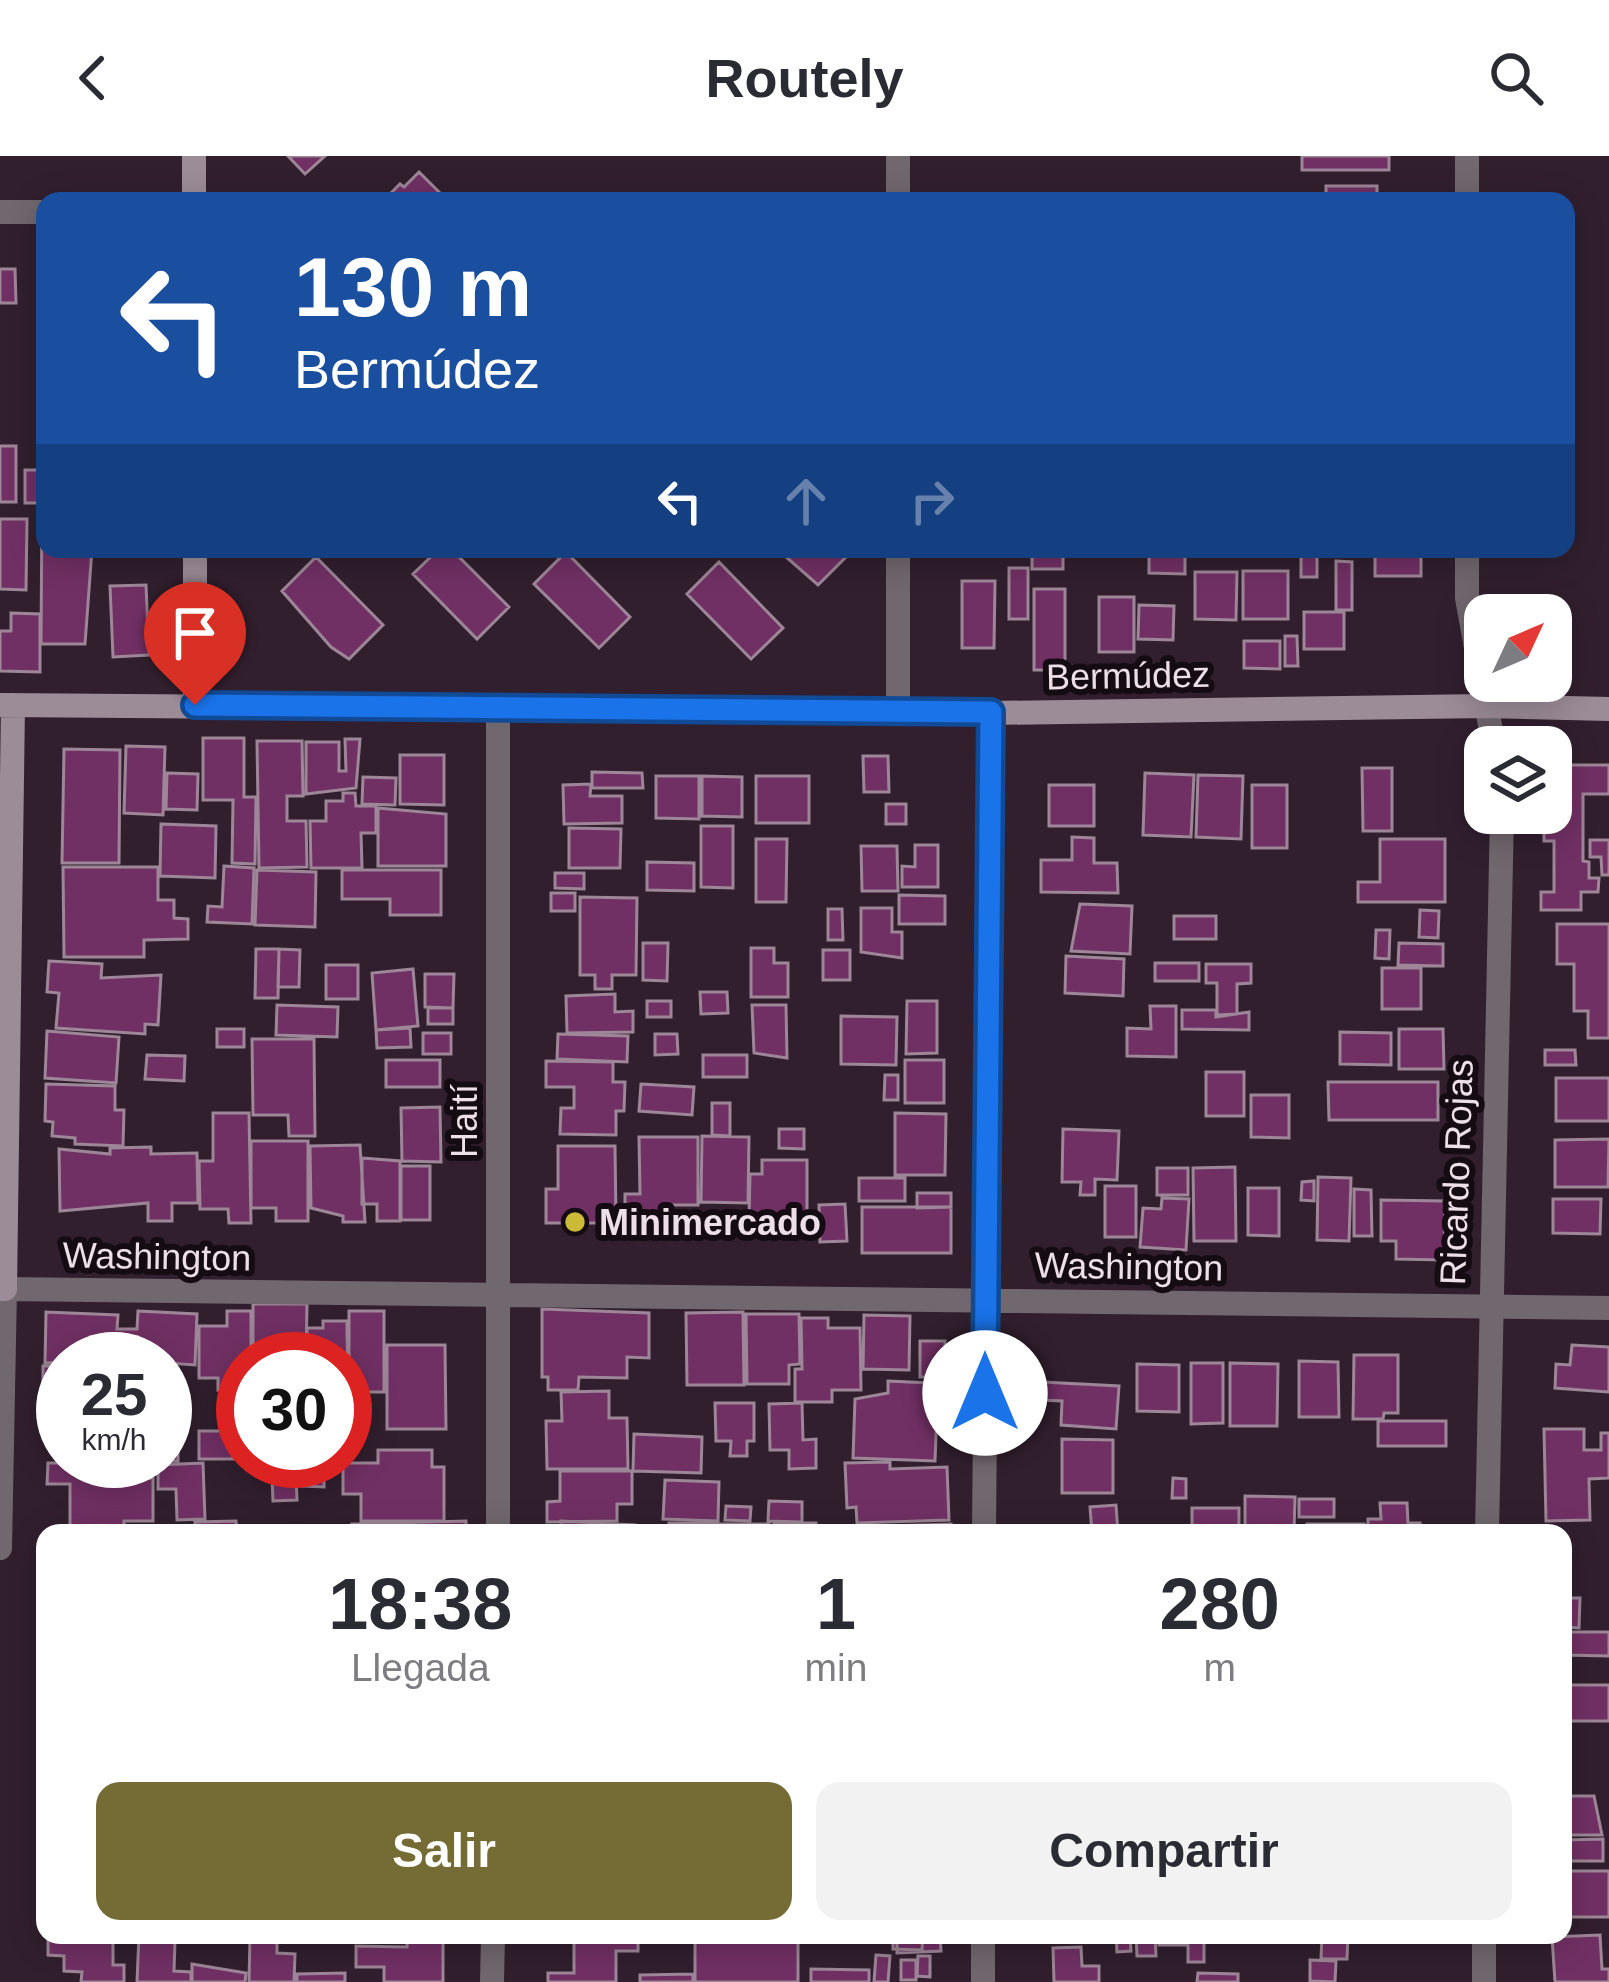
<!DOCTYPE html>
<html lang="es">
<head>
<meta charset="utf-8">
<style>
  :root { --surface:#fff; --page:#f2f2f3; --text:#2b2b33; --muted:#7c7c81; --accent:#746b35 }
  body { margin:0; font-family:Helvetica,sans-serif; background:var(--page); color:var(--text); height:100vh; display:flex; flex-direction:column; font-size:45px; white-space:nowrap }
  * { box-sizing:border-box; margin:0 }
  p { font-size:39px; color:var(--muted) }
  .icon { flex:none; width:66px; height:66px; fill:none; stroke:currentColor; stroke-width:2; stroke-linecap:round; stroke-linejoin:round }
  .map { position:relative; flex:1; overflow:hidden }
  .details { position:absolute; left:36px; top:1368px; width:1536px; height:420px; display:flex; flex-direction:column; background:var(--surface); border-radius:24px; box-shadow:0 6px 30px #0003 }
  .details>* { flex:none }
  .banner { position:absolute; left:36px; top:36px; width:1539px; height:366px; border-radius:24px; box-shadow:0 6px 30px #0003; background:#1a4fa0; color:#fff; overflow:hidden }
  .needle { width:78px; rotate:46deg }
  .fabs { position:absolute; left:1464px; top:438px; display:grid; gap:24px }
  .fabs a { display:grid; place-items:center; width:108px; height:108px; border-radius:24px; background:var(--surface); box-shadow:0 6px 30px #0003; font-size:60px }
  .speed { position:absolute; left:36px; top:1176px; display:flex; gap:24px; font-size:60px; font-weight:700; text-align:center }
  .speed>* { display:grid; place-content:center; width:156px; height:156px; border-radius:50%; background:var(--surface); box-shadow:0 6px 30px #0003; line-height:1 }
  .speed small { font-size:30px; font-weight:400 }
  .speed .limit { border:18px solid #d22; background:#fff; color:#111 }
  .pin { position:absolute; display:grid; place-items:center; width:102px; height:102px; color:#fff; margin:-123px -51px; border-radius:50% 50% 50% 0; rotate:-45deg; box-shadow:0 0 12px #0007 }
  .pin .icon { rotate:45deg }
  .me { position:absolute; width:132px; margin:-66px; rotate:0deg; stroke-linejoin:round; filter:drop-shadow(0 0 9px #0008) }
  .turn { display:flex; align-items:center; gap:42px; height:252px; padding:0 60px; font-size:54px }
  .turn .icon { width:156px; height:156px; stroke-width:2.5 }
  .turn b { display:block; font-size:84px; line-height:102px }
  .lanes { display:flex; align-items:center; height:114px; padding:0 60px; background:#0003; justify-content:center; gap:60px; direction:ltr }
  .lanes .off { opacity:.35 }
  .eta { display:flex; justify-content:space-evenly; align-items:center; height:204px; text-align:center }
  .eta b { font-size:72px; font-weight:800; line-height:84px }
  .action { display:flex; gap:24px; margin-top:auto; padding:24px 60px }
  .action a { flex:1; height:138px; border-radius:24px; background:var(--accent); color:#fff; font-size:48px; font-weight:800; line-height:138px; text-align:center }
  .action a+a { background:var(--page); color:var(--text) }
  header { display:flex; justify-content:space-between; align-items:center; height:156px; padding:0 60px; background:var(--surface); font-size:54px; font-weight:800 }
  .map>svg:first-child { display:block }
  .building { fill:#713064; stroke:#9d8697; stroke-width:3 }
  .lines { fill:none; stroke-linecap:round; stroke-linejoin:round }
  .street { stroke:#71676f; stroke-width:24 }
  .secondary { stroke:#9c8c98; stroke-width:24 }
  .route-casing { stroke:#114b97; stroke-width:30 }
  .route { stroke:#1a73e8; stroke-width:21 }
  .poi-dot { fill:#cdb938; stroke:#140c12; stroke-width:4.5 }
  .labels { text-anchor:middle; stroke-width:12; stroke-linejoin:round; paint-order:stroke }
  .street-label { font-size:36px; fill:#ecdfe8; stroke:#140c12 }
  .poi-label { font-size:36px; font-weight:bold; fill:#ecdfe8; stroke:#140c12; text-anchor:start }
</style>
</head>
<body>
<header><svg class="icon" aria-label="back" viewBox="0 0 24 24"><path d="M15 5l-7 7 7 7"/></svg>Routely<svg class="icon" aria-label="search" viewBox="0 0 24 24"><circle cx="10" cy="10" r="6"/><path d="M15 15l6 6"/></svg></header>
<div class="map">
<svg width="1609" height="1826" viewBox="0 0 1609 1826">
  <rect width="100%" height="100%" fill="#311f2d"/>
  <path class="building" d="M288,0H325L305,18Z
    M1302,0H1389V14H1302Z
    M419,16L448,45H383L400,28L404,31Z
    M1326,30H1377V45H1326Z
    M0,113H15L16,147H0Z
    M0,290H16V346H0Z
    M25,314H45V393H92L85,488H41L42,347H25Z
    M0,363H27L26,434L0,433Z
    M439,393H451L509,451L477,483L413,418Z
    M777,393H846L850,397L818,429Z
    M960,393H1018V399H960Z
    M1032,393H1063V413H1032Z
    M1149,393H1185V418L1149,417Z
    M1375,393H1421V420H1375Z
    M1301,395L1317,396V421H1301Z
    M566,396L630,461L599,492L534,428Z
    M316,401L383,469L349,503L331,491L282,435Z
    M1336,405L1352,406V454H1336Z
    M719,406L783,472L751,503L687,438Z
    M1009,412H1028V463H1009Z
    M1243,415H1288V463H1243Z
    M1195,416H1237L1236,464L1195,463Z
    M962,425H995L994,492H962Z
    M146,429L149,499L113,501L110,430Z
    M1034,433H1065V514H1034Z
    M1099,441H1134V496H1099Z
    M1139,449L1174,450L1173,484L1138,483Z
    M1304,456H1344V493H1304Z
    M11,457L40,458V516L0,515V475H11Z
    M1285,480H1297L1298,510H1285Z
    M1244,485H1280V513L1244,512Z
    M203,582H244V641H256L255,708L232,707L233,644H203Z
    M345,583H360L356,632L306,638V586H339V615H346Z
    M257,585H302L303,640H287V665H306L307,711L259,712Z
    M126,590L165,591L163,659L124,657Z
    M64,593L120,594L119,707H62Z
    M400,599H444V649L400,648Z
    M863,600H888L889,636H864Z
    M1568,609H1609V638H1583V705L1589,706V722H1599L1598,736H1581V754H1541V736H1554V685H1544V661H1554V638Z
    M1362,612H1392V675H1363Z
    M592,616L642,617L643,632H592Z
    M167,617L198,618L197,654L166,653Z
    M1145,617L1194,619L1191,681L1143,679Z
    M1198,619L1243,620L1241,683L1196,681Z
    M656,620H699V663L656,662Z
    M702,620L742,621V661L702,660Z
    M756,620H809V667H756Z
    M363,621L396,622L395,649L362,648Z
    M591,628L590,640H622V667L564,668L563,629Z
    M1049,629H1094V670H1049Z
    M1252,629H1287V692H1252Z
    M343,637H355L356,650H376V677H361L362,712H311L310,665H326V645H343Z
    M886,648H906V668H886Z
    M378,652L446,658V710H378Z
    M161,668L216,670L215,722L160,720Z
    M701,670H733V732L701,731Z
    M569,672L621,673L620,712H569Z
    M1072,681L1094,682V707H1117L1118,737L1041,736V704H1072Z
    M756,683H787L786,746H756Z
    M1380,683H1445V746H1358V726H1380Z
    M1590,684H1609V719H1602L1601,701H1590Z
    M915,689H938V731H902V710L915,711Z
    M861,690H897L898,735H862Z
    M647,706L694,707V735L647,734Z
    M224,710L254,712L252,768L207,766L208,750L222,751Z
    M63,711H158V744H174V762L188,763V783L144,784V801H64Z
    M257,714L316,716L315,771L255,769Z
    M342,714H441V759H390V743H342Z
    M555,717H584V733L555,732Z
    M551,737H575V755H551Z
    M899,739L945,740V768H899Z
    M580,741L637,742L636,819H612V833H595V819H580Z
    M1080,748L1132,750L1130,798L1071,795Z
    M861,752H892V776H902V802L861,796Z
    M828,753H842L843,784H828Z
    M1420,754L1439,755L1438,782L1419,781Z
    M1174,760H1216V783H1174Z
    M1557,768H1609V882H1588V855H1574V808H1557Z
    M1376,774H1390L1389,803L1375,802Z
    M643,787H668L667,825L643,824Z
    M1399,787L1443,788V810L1398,809Z
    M751,792H774V807H788V841H751Z
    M256,793H279L278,842H255Z
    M279,793L300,794L299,831H278Z
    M823,794H850V824H823Z
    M1066,800L1124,803L1123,840L1065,837Z
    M49,805L102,808L101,822L161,819L158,869L145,868V878L56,872L59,837L47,836Z
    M1155,807H1199V825H1155Z
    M1206,808H1251V827L1237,828V858L1217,859V827H1206Z
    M326,809H358V843H326Z
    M1382,812H1421V853H1382Z
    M413,813L418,870L376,874L372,817Z
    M425,818H454L453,852L425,851Z
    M700,836H727L728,857L701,858Z
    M615,838V856L633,855V876L567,877L566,840Z
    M647,845H671V861H647Z
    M907,845H937V897L906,898Z
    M277,849L338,851L337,881L276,879Z
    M752,849H786L787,902L754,897Z
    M1150,850H1176V901L1127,900V872L1151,873Z
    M428,852H453V868H428Z
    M1182,854H1216V861L1249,856V874L1182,873Z
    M841,860L897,861L896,909L841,908Z
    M410,872L411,891L377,892L376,874Z
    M217,873H244V891H217Z
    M1399,873H1443L1444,913H1399Z
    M47,875L119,881L116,927L45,922Z
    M1340,876L1391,877V909L1340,908Z
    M423,877H451V898H423Z
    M558,878L628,880L627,906L557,903Z
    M655,878H677L678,898L655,899Z
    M252,883H314L315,980H289L288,959H253Z
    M1545,894H1575L1576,909H1545Z
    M147,899L185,900L184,925L145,923Z
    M703,899H747V921H703Z
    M386,904H440V931H386Z
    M905,904H944V947H905Z
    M546,905L613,906V926H625L624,955H616V979L560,978L561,952H574V931H546Z
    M1206,916H1244V960H1206Z
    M885,919H898V944H884Z
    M1556,922H1609V965H1556Z
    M1328,926H1438V964H1329Z
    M46,928L115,930V954H124L123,990L75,988V982L52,980L53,966L45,965Z
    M641,928L694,931L692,959L639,955Z
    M1251,939H1289V982L1251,981Z
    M712,947H730V980L712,979Z
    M440,951L441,1006L402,1005L401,952Z
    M213,957H249L251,1067H229L228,1053H200L199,1005H213Z
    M895,957L946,958L945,1019H895Z
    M779,973H804V993L779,992Z
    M1063,973L1119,975L1117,1024L1095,1023V1039H1080L1081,1026H1062Z
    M702,980L749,981L748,1047L701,1046Z
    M639,981H698V1049H666V1065L625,1067V1038H640Z
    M1609,983L1608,1031H1555V984Z
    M251,985H308V1065H276V1052H251Z
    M360,989L365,1066H343V1060L311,1052L310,990Z
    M558,990H615L616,1067H546V1033H558Z
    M151,991V998L197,997L198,1047H172V1065H148V1047L60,1055L59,993L110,998V992Z
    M362,1002L400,1005V1065H377V1048H362Z
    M762,1004H807V1064L749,1063L750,1018H762Z
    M401,1010H430V1064H401Z
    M1235,1011L1236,1085H1194L1193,1012Z
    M1157,1012H1188V1039H1157Z
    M1318,1021L1351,1022L1349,1085L1317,1084Z
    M859,1022H905V1045H859Z
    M1314,1025V1045L1301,1044L1302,1026Z
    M1105,1030H1136V1081H1105Z
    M1248,1032H1279V1080L1248,1079Z
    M1354,1033L1371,1034L1372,1080H1354Z
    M917,1037H951V1051L917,1052Z
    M1162,1042L1189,1043L1186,1094L1140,1091L1143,1052L1161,1053Z
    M1553,1043H1601L1600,1078L1553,1077Z
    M1381,1044L1445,1045L1444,1104L1396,1103V1085H1381Z
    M845,1048L847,1085L820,1086L819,1049Z
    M862,1051H951V1097H862Z
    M253,1148H307L306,1203H253Z
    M542,1153L649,1157V1202L627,1201V1222L579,1221L578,1234H548V1221H542Z
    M138,1155L197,1158L195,1209L168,1207L167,1220L165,1203L45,1207L46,1156L118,1159L117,1173H137Z
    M227,1155H251V1203H243V1296H233V1303H199V1275H226V1233L218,1234V1222H199V1170H227Z
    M349,1155H384V1236H349Z
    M743,1156L744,1229H687L686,1157Z
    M746,1158H799L800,1208L789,1209V1228H747Z
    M864,1159L910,1160L909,1214L863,1213Z
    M801,1162H828V1172H860L861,1234H832V1246H795V1213H802Z
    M323,1165H347L348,1257L345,1203H307V1172H323Z
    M920,1185H945V1221H920Z
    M387,1189H445L446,1273H387Z
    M1572,1189L1609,1191V1236L1555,1232L1556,1208L1570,1209Z
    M1354,1199H1398V1257H1384L1383,1263H1353Z
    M1299,1205L1338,1206L1339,1261H1299Z
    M1191,1207H1223V1267L1191,1268Z
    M1230,1207L1278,1208L1277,1270H1230Z
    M1137,1208L1179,1209V1256L1137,1255Z
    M43,1210H63V1235L43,1234Z
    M888,1225L929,1227L928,1253H937L935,1305L853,1302L855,1243L888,1237Z
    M1042,1226L1119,1230L1116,1273L1061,1269L1062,1245L1041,1244Z
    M609,1235V1262H627L628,1313H547L546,1265H562L561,1236Z
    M715,1247H754V1285H747V1300H730L731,1285H716Z
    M802,1247L803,1284L816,1283V1312L789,1313V1294H770L769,1248Z
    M1378,1265H1446V1290H1378Z
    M1544,1273H1584V1294H1601V1277H1609V1322L1589,1323L1590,1364L1546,1365Z
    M165,1276H178V1305H165Z
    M634,1278L702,1281L701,1317L633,1315Z
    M1062,1283L1113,1284V1337H1062Z
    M378,1294H432V1311H444V1365H361V1338H343V1307H378Z
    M302,1305H324V1331L303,1330Z
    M890,1306V1313L947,1311L949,1364L857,1367L856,1351L847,1352L845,1307Z
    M48,1307H91V1316H140V1323L153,1322V1365H124V1377H70V1328H47Z
    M203,1307L205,1363L177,1364L176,1333H158V1309Z
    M560,1315H632V1348H617V1365L547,1366V1346L560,1345Z
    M272,1321H296L297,1344L273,1345Z
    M1173,1322L1186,1323V1342H1172Z
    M665,1324L719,1326L718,1365L663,1363Z
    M1245,1340L1295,1341L1294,1377H1245Z
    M1299,1343H1334V1361H1299Z
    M769,1345L802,1346V1366L768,1365Z
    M1380,1347H1407L1408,1367H1420V1377H1368V1363H1381Z
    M1116,1349L1118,1377H1092L1090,1351Z
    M726,1350L751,1351L750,1365L725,1364Z
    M1192,1352H1239V1377H1192Z
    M236,1365L237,1377H196L195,1366Z
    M466,1365V1377H352V1368Z
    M561,1365L635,1369V1377H560Z
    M669,1367L769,1368V1377H668Z
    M774,1367H816V1377H774Z
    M951,1368V1377H859V1371Z
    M1307,1368H1364V1377H1307Z
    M1563,1442H1580L1579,1472L1563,1471Z
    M1563,1476H1609V1500L1563,1499Z
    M1563,1529H1609V1565H1563Z
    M1563,1640H1594L1602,1679H1563Z
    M1603,1683V1705H1563V1684Z
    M1563,1715H1609V1761H1563Z
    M48,1779H113V1809H124V1826H81L82,1816L64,1815V1800L48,1799Z
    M139,1779H195V1786L175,1785L174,1815L191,1816V1826H137Z
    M250,1779H277V1797L295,1798L294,1826H249Z
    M389,1779H443V1826H384V1811H356V1790L407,1791V1779Z
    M536,1779H638V1795H616V1826H548V1817H574V1782Z
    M695,1779H798V1826H695Z
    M893,1779H923L922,1794L893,1793Z
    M897,1779H940L941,1795L897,1797Z
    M1116,1779H1130L1131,1795L1117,1796Z
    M1136,1779H1155L1156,1800H1137Z
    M1159,1779H1185V1789H1159Z
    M1322,1779H1348L1347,1803H1321Z
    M1600,1779L1602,1813H1609V1826H1555L1552,1781Z
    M1188,1781H1204V1806H1188Z
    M1081,1791L1082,1810H1099V1826H1054L1053,1792Z
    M876,1799L890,1800L888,1826H874Z
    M918,1800H930V1821L917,1820Z
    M901,1804H916V1824H901Z
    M1310,1804L1336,1805L1335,1826L1310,1825Z
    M192,1808L246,1817L245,1826H192Z
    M811,1813L869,1814V1826H811Z
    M345,1817V1826H297V1818Z
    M1198,1817L1238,1818V1826H1197Z
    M693,1818V1826H640V1819Z"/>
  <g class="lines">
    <path class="street" d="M898,0V45
      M1467,0V45
      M0,56H45
      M898,393V555
      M1467,393V442L1494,591
      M498,1377V552
      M984,1377L991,557
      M1487,1377L1502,657
      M0,1392L5,1133L1609,1152
      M492,1826L493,1779
      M983,1826V1779
      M1484,1826V1779"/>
    <path class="secondary" d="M194,0V45
      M195,393V549
      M0,549L991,557L1486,550L1609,553
      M0,1133H5L13,549"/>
  </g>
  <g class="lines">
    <g class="route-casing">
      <path id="route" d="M195,549L991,556L985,1237"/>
    </g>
    <use href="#route" class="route"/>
  </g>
  <circle class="poi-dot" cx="575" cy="1066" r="12"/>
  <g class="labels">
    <g class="street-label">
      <text transform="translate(1128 519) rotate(-1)" y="13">Bermúdez</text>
      <text transform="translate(464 965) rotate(-90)" y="13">Haití</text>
      <text transform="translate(1456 1016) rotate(-88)" y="13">Ricardo Rojas</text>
      <text transform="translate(157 1100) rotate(1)" y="13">Washington</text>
      <text transform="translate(1129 1110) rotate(1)" y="13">Washington</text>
    </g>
    <g class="poi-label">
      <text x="599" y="1079">Minimercado</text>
    </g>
  </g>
</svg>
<div class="fabs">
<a><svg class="needle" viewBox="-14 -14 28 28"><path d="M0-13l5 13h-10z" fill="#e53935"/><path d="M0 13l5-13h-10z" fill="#7c7c81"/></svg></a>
<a><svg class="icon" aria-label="layers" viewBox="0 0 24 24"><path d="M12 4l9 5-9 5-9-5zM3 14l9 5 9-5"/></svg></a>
</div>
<div class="speed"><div>25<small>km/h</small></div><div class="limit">30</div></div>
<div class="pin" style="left:195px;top:549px;background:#d93025"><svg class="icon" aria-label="arrive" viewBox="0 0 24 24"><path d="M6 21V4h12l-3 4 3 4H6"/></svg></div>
<svg class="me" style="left:985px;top:1237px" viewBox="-20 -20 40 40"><circle r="19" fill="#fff"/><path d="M0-13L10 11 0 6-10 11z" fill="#1a73e8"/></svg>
<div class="banner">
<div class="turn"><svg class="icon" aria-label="left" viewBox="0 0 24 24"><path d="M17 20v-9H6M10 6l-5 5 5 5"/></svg><div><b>130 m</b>Bermúdez</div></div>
<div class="lanes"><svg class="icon" aria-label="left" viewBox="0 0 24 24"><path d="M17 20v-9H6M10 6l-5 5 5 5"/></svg><svg class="icon off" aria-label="ahead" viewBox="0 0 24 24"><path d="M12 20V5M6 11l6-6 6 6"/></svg><svg class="icon off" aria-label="right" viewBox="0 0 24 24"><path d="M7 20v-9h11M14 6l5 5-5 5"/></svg></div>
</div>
<section class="details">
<div class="eta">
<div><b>18:38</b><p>Llegada</p></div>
<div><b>1</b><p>min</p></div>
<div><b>280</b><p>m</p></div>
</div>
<div class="action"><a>Salir</a><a>Compartir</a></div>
</section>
</div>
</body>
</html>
